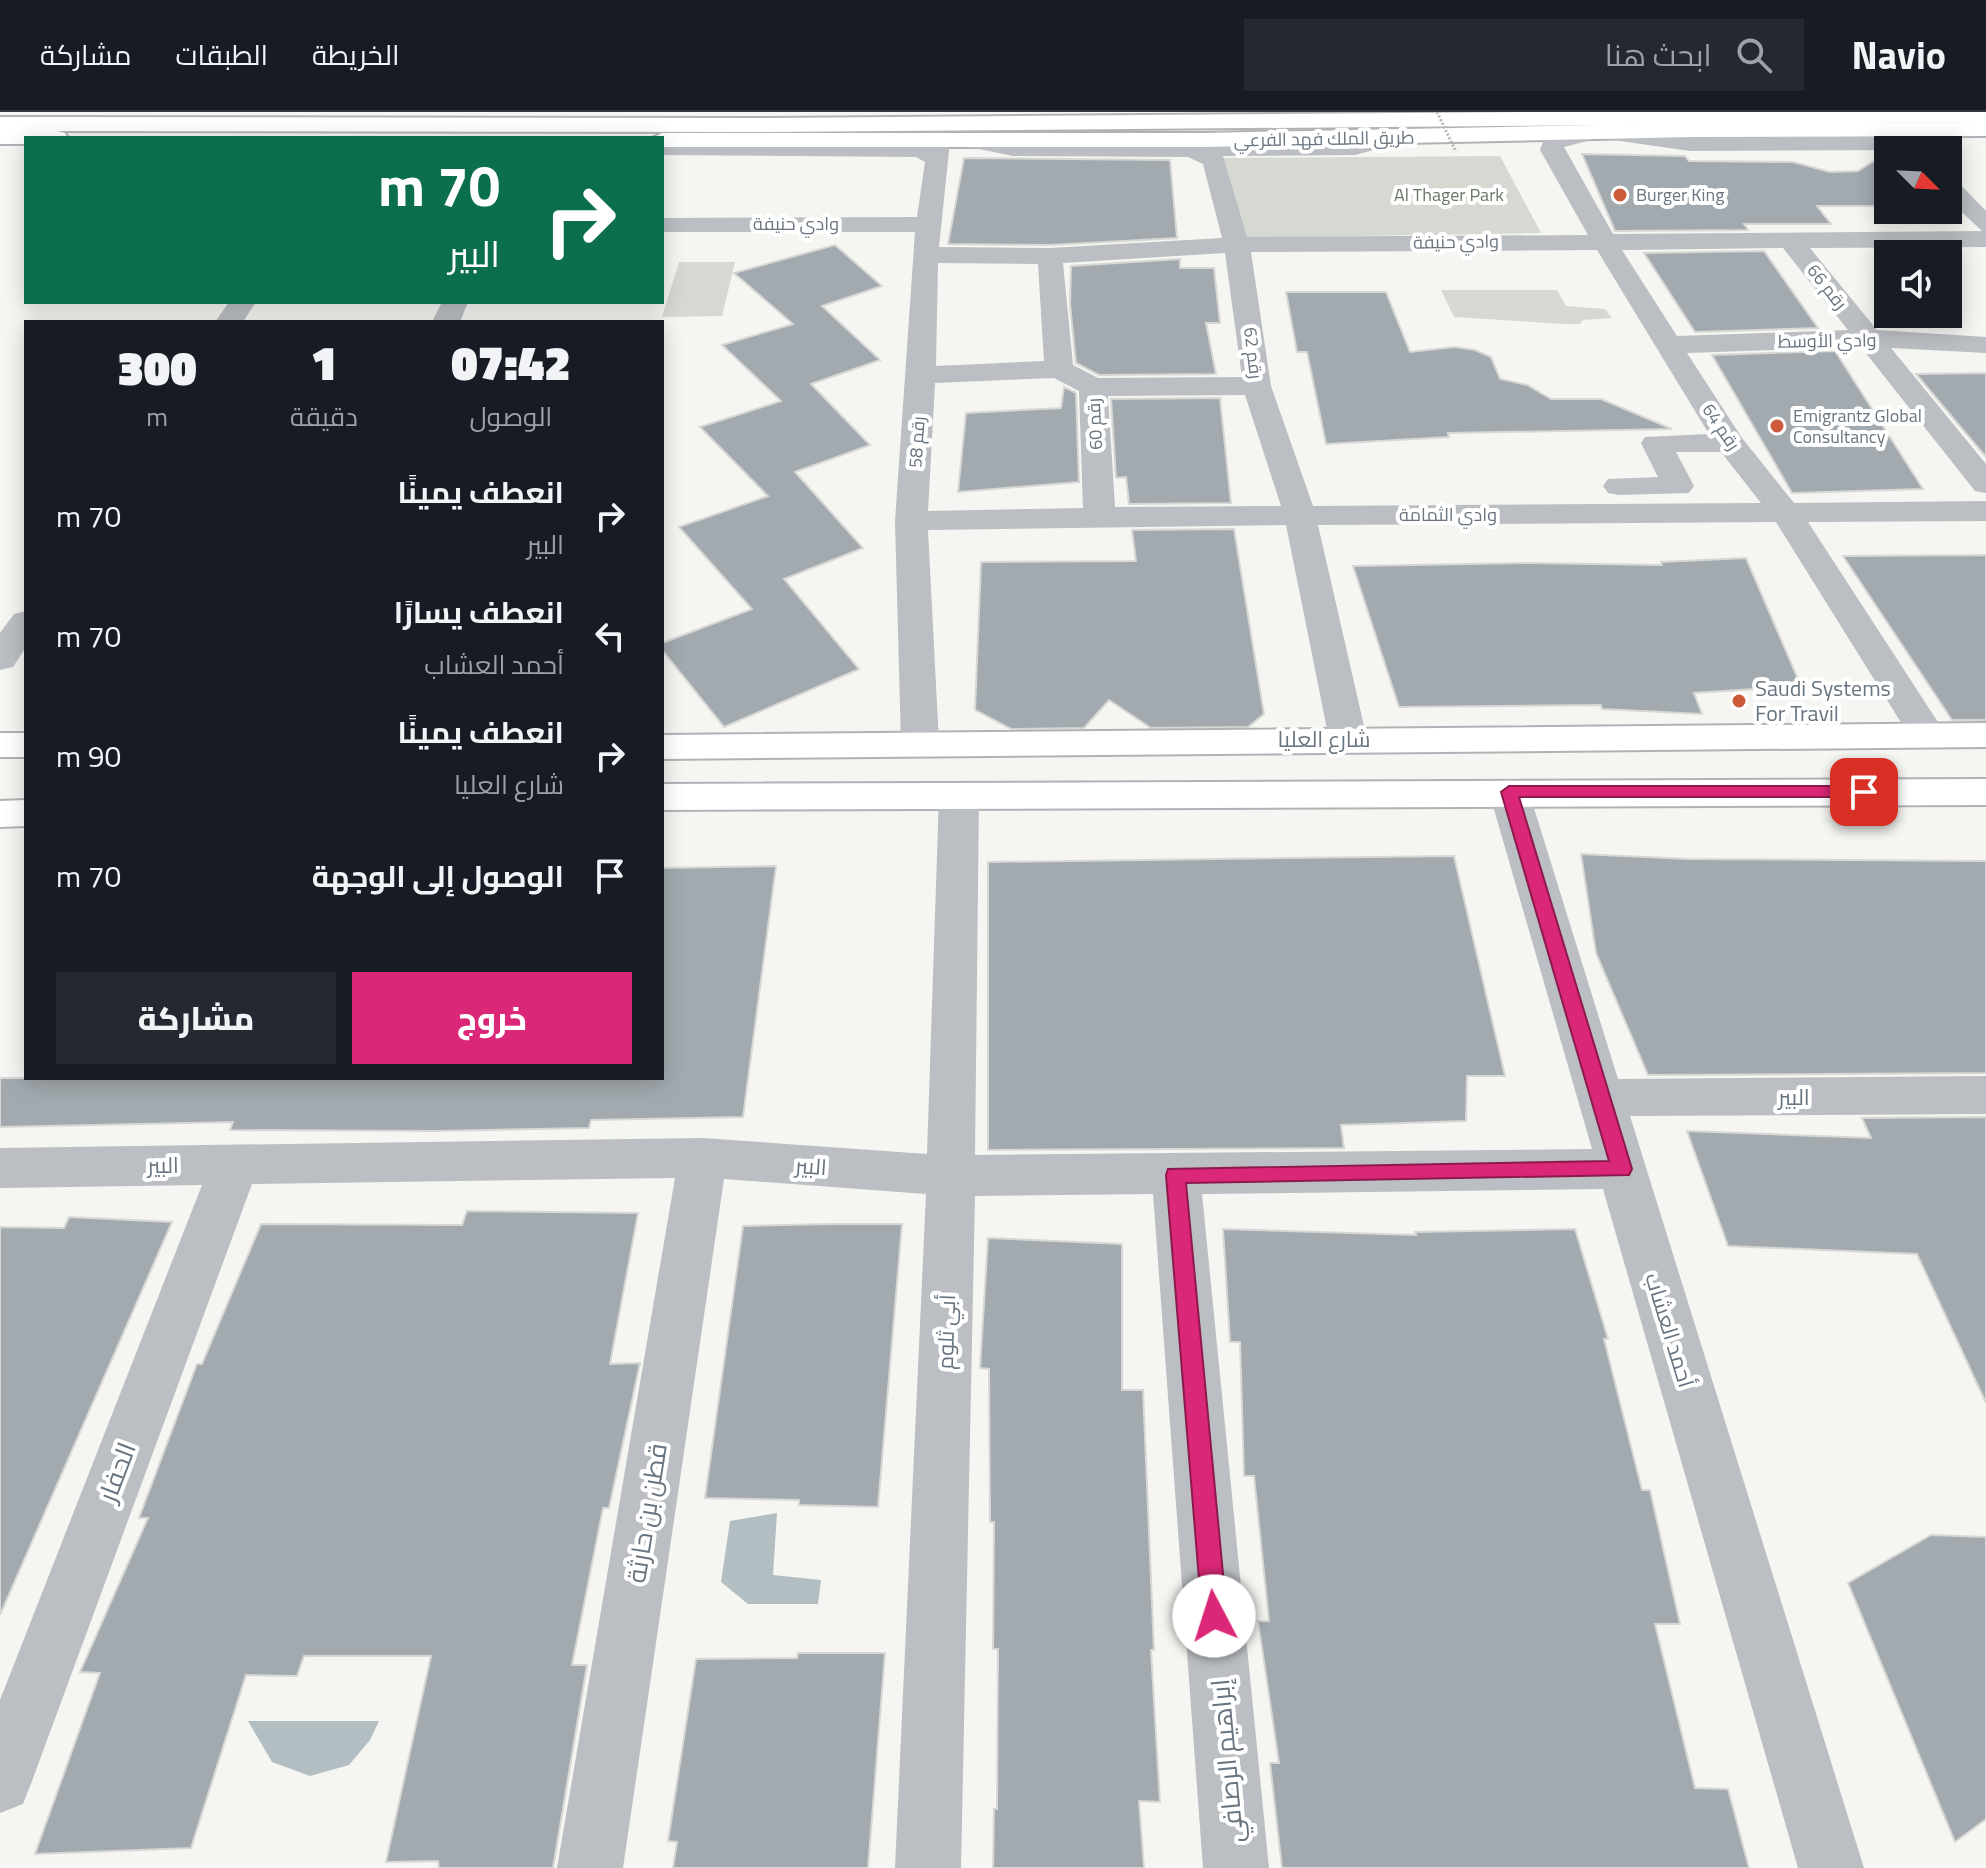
<!DOCTYPE html>
<html lang="ar">
<head>
<meta charset="utf-8">
<style>
  :root { --surface:#171b24; --page:#242831; --text:#f1f3f6; --muted:#9ea1a6; --line:#363941; --accent:#db2777 }
  body { margin:0; font-family:"Titillium Web",Cairo,sans-serif; background:var(--page); color:var(--text); direction:rtl; height:100vh; display:flex; flex-direction:column; font-size:30px; white-space:nowrap }
  * { box-sizing:border-box; margin:0 }
  p { font-size:26px; color:var(--muted) }
  .icon { flex:none; width:44px; height:44px; fill:none; stroke:currentColor; stroke-width:2; stroke-linecap:round; stroke-linejoin:round }
  .map { position:relative; flex:1; overflow:hidden; direction:ltr }
  .details { position:absolute; left:24px; top:208px; width:640px; height:760px; display:flex; flex-direction:column; background:var(--surface); border-radius:0px; box-shadow:0 4px 20px #0003; direction:rtl }
  .details>* { flex:none }
  .guide { position:absolute; left:24px; top:24px; width:640px; height:168px; border-radius:0px; box-shadow:0 4px 20px #0003; direction:rtl; background:#0b6e4f; color:#fff; overflow:hidden }
  .needle { width:52px; rotate:114deg }
  .tools { position:absolute; left:1874px; top:24px; display:grid; gap:16px }
  .tools a { display:grid; place-items:center; width:88px; height:88px; border-radius:0px; background:var(--surface); box-shadow:0 4px 20px #0003; font-size:40px }
  .pin { position:absolute; display:grid; place-items:center; width:68px; height:68px; color:#fff; margin:-34px; border-radius:16px; box-shadow:0 4px 12px #0006 }
  .me { position:absolute; width:88px; margin:-44px; rotate:355deg; stroke-linejoin:round; filter:drop-shadow(0 0 6px #0008) }
  .turn { display:flex; align-items:center; gap:28px; height:168px; padding:0 32px; font-size:36px }
  .turn .icon { width:104px; height:104px; stroke-width:2.5 }
  .turn b { display:block; font-size:56px; line-height:68px }
  .eta { display:flex; justify-content:space-evenly; align-items:center; height:136px; text-align:center }
  .eta b { font-size:48px; font-weight:800; line-height:56px }
  .primary-button { display:flex; gap:16px; margin-top:auto; padding:16px 32px }
  .primary-button a { flex:1; height:92px; border-radius:0px; background:var(--accent); color:#fff; font-size:32px; font-weight:800; line-height:92px; text-align:center }
  .primary-button a+a { background:var(--page); color:var(--text) }
  ul { padding:0; list-style:none }
  li { display:flex; align-items:center; gap:24px; height:120px; padding:0 32px }
  li div { flex:1 }
  li b { display:block; font-size:30px }
  li em { font-style:normal }
  header { display:flex; align-items:center; gap:48px; box-sizing:border-box; height:112px; padding:0 40px; background:var(--surface); border-bottom:2px solid var(--line) }
  header strong { font-size:38px }
  nav { display:flex; gap:44px; margin-inline-start:auto; font-size:28px }
  .search { width:560px; height:72px; background:var(--page); display:flex; align-items:center; gap:20px; box-sizing:border-box; padding:0 28px; border-radius:0px; color:var(--muted); font-size:30px }
  .map>svg:first-child { display:block }
  .green { fill:#d5d9d2 }
  .water { fill:#b3bec2 }
  .building { fill:#a3aaaf; stroke:#d7d7d5; stroke-width:2 }
  .lines { fill:none; stroke-linecap:round; stroke-linejoin:round }
  .major-casing { stroke:#afb3b6; stroke-width:4 }
  .highway-casing { stroke:#b1b4b7; stroke-width:4 }
  .minor { fill:#bbbec2; fill-rule:evenodd }
  .major { fill:#fff; fill-rule:evenodd }
  .highway { fill:#fff; fill-rule:evenodd }
  .path-bridge { stroke:#b5b8ba; stroke-width:3; stroke-dasharray:2 2; stroke-linecap:butt }
  .route { fill:#db2777; stroke:#8e194d; stroke-width:2 }
  .poi-dot { fill:#cd5a3a; stroke:#fff; stroke-width:3 }
  .labels { text-anchor:middle; stroke-width:8; stroke-linejoin:round; paint-order:stroke }
  .far-street-label { font-size:18px; fill:#687580; stroke:#fff }
  .far-park-label { font-size:18px; fill:#6a7866; stroke:#fff }
  .far-poi-label { font-size:18px; fill:#687580; stroke:#fff; text-anchor:start }
  .poi-label { font-size:22px; fill:#687580; stroke:#fff; text-anchor:start }
  .street-label { font-size:22px; fill:#687580; stroke:#fff }
  .near-street-label { font-size:26px; fill:#687580; stroke:#fff }
</style>
</head>
<body>
<header>
<strong>Navio</strong>
<div class="search"><svg class="icon" aria-label="search" viewBox="0 0 24 24"><circle cx="10" cy="10" r="6"/><path d="M15 15l6 6"/></svg>ابحث هنا</div>
<nav><a>الخريطة</a><a>الطبقات</a><a>مشاركة</a></nav>
</header>
<div class="map">
<svg width="1986" height="1756" viewBox="0 0 1986 1756">
  <rect width="100%" height="100%" fill="#f5f5f2"/>
  <path class="green" d="M1500,44L1541,121L1235,126L1218,46Z
    M679,150H735L722,204L662,205Z
    M1441,178H1557L1566,194L1605,197L1612,206L1583,208L1580,212H1566L1454,205Z"/>
  <path class="water" d="M777,1401L773,1463L821,1468L818,1492H748L721,1470L730,1409Z
    M248,1609H379L370,1628L349,1653L310,1664L272,1650Z"/>
  <path class="building" d="M1582,42L1685,44L1689,49L1793,50L1830,60L1858,59L1876,48L1888,60V94H1817L1831,112H1744L1748,118L1615,119Z
    M964,46L1170,48L1177,126L1050,133L948,132Z
    M835,133L882,174L822,194L880,248L811,272L870,333L795,360L863,436L784,467L859,557L724,615L662,538V531L752,497L679,415L768,384L700,315L781,289L722,233L793,212L734,161Z
    M1764,139L1818,216L1695,220L1644,141Z
    M1180,147V156H1214L1220,211H1206L1216,262L1099,263L1076,251L1070,192L1071,154Z
    M1286,180H1386L1410,240L1455,235L1475,238L1491,245L1500,267L1527,273L1551,287H1601L1672,317L1448,321L1449,325L1326,332L1307,240H1297Z
    M1835,239L1837,242L1923,377L1792,381L1712,243Z
    M1986,261V345L1916,262Z
    M1064,275L1076,281L1079,370L958,380L966,301L1061,296Z
    M1220,286L1231,391L1129,392L1126,365L1116,366L1111,287Z
    M1234,417L1264,602L1248,615L1151,616L1109,588L1084,616L1011,617L975,598L981,450L1136,449L1132,418Z
    M1986,443V608H1952L1843,444Z
    M1746,446L1801,574L1694,581L1702,602L1602,597L1601,593L1399,595L1353,454L1527,451L1662,453L1661,450Z
    M1581,742L1688,747L1986,749V961L1648,963L1596,841Z
    M1454,744L1505,964H1467L1466,1009L1341,1013L1344,1036L988,1038V750Z
    M776,754L743,1005L591,1008L589,1016L435,1019L230,1018L233,1010L0,1015V966H662V756Z
    M1986,1005V1291L1917,1142L1728,1134L1687,1019L1871,1026L1862,1006Z
    M467,1099L638,1101L610,1252L640,1251L609,1396H603L572,1553H587L553,1756H439L438,1749L386,1750L431,1544H304L297,1564L246,1563L191,1736L35,1742L100,1561L80,1560L148,1406H139L197,1252H202L261,1112L462,1113Z
    M69,1105L172,1110L0,1503V1115L64,1116Z
    M830,1112H902L878,1395L799,1393V1388L705,1386L743,1114Z
    M1223,1117L1416,1123L1415,1120L1575,1117L1608,1227H1604L1642,1378H1650L1680,1512H1655L1695,1676L1728,1677L1749,1756H1282L1270,1651H1279L1258,1509H1269L1254,1364H1244L1240,1230H1230Z
    M988,1126L1122,1132V1278H1143L1154,1538H1151L1160,1690L1139,1689L1144,1756H993L994,1697H997L998,1537H993L994,1410H990L989,1257L980,1256Z
    M1931,1423L1986,1425V1707L1955,1730L1848,1471Z
    M798,1541H885L868,1756H673L677,1730L668,1729L696,1547L797,1546Z"/>
  <g class="lines">
    <g class="major-casing">
      <path id="major" d="M1986,10V24L1693,25L1204,35H662V26H652L662,21H1204L1693,11Z
        M0,18L57,19L65,21L68,26H26V32H0Z
        M1986,611V635L662,647V623Z
        M0,621H26V645H0Z
        M1986,667V693L662,698V672Z
        M26,688V714L0,715V689Z"/>
    </g>
    <g class="highway-casing">
      <path id="highway" d="M1538,0H1986V10L769,20L0,19V5L769,6Z"/>
    </g>
    <path class="minor" d="M1606,14L1690,25L1889,23L1918,33L1922,38L1690,39L1599,26L1564,35L1613,122L1982,119L1948,87V66L1956,68L1986,99V135L1810,136L1877,218L1986,225V241L1891,236L1986,352V381L1975,379L1861,235L1687,241L1742,326L1794,391L1986,389V409L1808,410L1947,624L1941,633L1928,636L1915,633L1776,410L1318,413L1367,627L1361,636L1348,639L1335,636L1329,627L1286,413L928,418L939,631L933,640L920,643L907,640L901,631L895,409L915,120H662V106L917,105L925,50L916,45L662,43V29L927,33L931,24H947L950,29L939,135L1050,136L1222,126L1203,52L1188,45L1013,44L964,34L961,29L964,24L972,22L1013,30L1199,33L1330,31L1371,26L1392,19L1400,21L1403,26L1400,31L1355,43L1223,44L1247,125L1588,123L1540,38L1545,25L1553,23ZM1783,136L1848,218L1677,224L1622,138ZM1597,138L1709,322L1645,325L1641,331L1658,365L1608,367L1603,374L1608,381L1619,383L1689,381L1694,374L1676,340H1721L1761,391L1313,394L1271,274L1251,140ZM1225,141L1242,265L1098,266L1073,253L1063,151ZM938,151L1038,152L1044,249L936,254ZM1054,266L1079,279L1083,396L928,399L935,271ZM1245,283L1281,394L1115,395L1108,284Z
      M229,190H256L243,210H215Z
      M442,190H468L460,210H432Z
      M26,499V535L13,555L0,558V521L14,502Z
      M1509,667L1523,671L1529,680L1618,967L1986,964V1002L1630,1004L1864,1756H1798L1603,1077L1202,1082L1269,1756H1203L1153,1082L975,1084L961,1756H895L926,1082L724,1067L623,1756H557L675,1066L252,1072L32,1669L23,1692L0,1701V1588L202,1073L0,1076V1036L703,1026L927,1042L939,684L945,675L959,671L973,675L979,684L975,1043L1592,1037L1489,680L1495,671Z"/>
    <use href="#major" class="major"/>
    <use href="#highway" class="highway"/>
    <path class="path-bridge" d="M1437,0L1456,40"/>
  </g>
  <path class="route" d="M1509,674H1864L1872,680L1864,685H1519L1632,1057L1629,1063L1186,1071L1227,1504L1223,1513L1214,1516L1205,1513L1202,1504L1166,1063L1168,1057L1609,1049L1501,680Z"/>
  <g class="poi-dot">
    <circle cx="1620" cy="83" r="8"/>
    <circle cx="1777" cy="314" r="8"/>
    <circle cx="1739" cy="589" r="8"/>
  </g>
  <g class="labels">
    <g class="far-street-label">
      <text transform="translate(1324 27) rotate(-1)" y="6">طريق الملك فهد الفرعي</text>
      <text x="796" y="118">وادي حنيفة</text>
      <text transform="translate(1456 130) rotate(-1)" y="6">وادي حنيفة</text>
      <text transform="translate(1827 175) rotate(52)" y="6">رقم 66</text>
      <text transform="translate(1827 229) rotate(-1)" y="6">وادي الأوسط</text>
      <text transform="translate(1253 241) rotate(83)" y="6">رقم 62</text>
      <text transform="translate(1095 312) rotate(-93)" y="6">رقم 60</text>
      <text transform="translate(1721 315) rotate(56)" y="6">رقم 64</text>
      <text transform="translate(917 330) rotate(-86)" y="6">رقم 58</text>
      <text x="1448" y="409">وادي الثمامة</text>
    </g>
    <g class="far-park-label">
      <text x="1449" y="89">Al Thager Park</text>
    </g>
    <g class="far-poi-label">
      <text x="1636" y="89">Burger King</text>
      <text x="1793" y="310">Emigrantz Global<tspan x="1793" dy="21">Consultancy</tspan></text>
    </g>
    <g class="poi-label">
      <text x="1755" y="584">Saudi Systems<tspan x="1755" dy="25">For Travil</tspan></text>
    </g>
    <g class="street-label">
      <text x="1324" y="635">شارع العليا</text>
      <text x="1794" y="993">البير</text>
      <text transform="translate(163 1053) rotate(-1)" y="8">البير</text>
      <text transform="translate(811 1054) rotate(4)" y="8">البير</text>
      <text transform="translate(1670 1218) rotate(73)" y="8">أحمد العشاب</text>
      <text transform="translate(946 1220) rotate(-88)" y="8">أبي ثلوم</text>
    </g>
    <g class="near-street-label">
      <text transform="translate(117 1360) rotate(-69)" y="9">الحفار</text>
      <text transform="translate(647 1401) rotate(-81)" y="9">قطن بن حارثة</text>
      <text transform="translate(1227 1649) rotate(-95)" y="9">إبراهيم الرصافي</text>
    </g>
  </g>
</svg>
<div class="tools">
<a><svg class="needle" viewBox="-14 -14 28 28"><path d="M0-13l5 13h-10z" fill="#e53935"/><path d="M0 13l5-13h-10z" fill="#9ea1a6"/></svg></a>
<a><svg class="icon" aria-label="sound" viewBox="0 0 24 24"><path d="M4 9h4l5-4v14l-5-4H4zM17 9q2 3 0 6"/></svg></a>
</div>
<div class="pin" style="left:1864px;top:680px;background:#d93025"><svg class="icon" aria-label="arrive" viewBox="0 0 24 24"><path d="M6 21V4h12l-3 4 3 4H6"/></svg></div>
<svg class="me" style="left:1214px;top:1504px" viewBox="-20 -20 40 40"><circle r="19" fill="#fff"/><path d="M0-13L10 11 0 6-10 11z" fill="#db2777"/></svg>
<div class="guide">
<div class="turn"><svg class="icon" aria-label="right" viewBox="0 0 24 24"><path d="M7 20v-9h11M14 6l5 5-5 5"/></svg><div><b>70 m</b>البير</div></div>
</div>
<section class="details">
<div class="eta">
<div><b>07:42</b><p>الوصول</p></div>
<div><b>1</b><p>دقيقة</p></div>
<div><b>300</b><p>m</p></div>
</div>
<ul>
<li><svg class="icon" aria-label="right" viewBox="0 0 24 24"><path d="M7 20v-9h11M14 6l5 5-5 5"/></svg><div><b>انعطف يمينًا</b><p>البير</p></div><em>70 m</em></li>
<li><svg class="icon" aria-label="left" viewBox="0 0 24 24"><path d="M17 20v-9H6M10 6l-5 5 5 5"/></svg><div><b>انعطف يسارًا</b><p>أحمد العشاب</p></div><em>70 m</em></li>
<li><svg class="icon" aria-label="right" viewBox="0 0 24 24"><path d="M7 20v-9h11M14 6l5 5-5 5"/></svg><div><b>انعطف يمينًا</b><p>شارع العليا</p></div><em>90 m</em></li>
<li><svg class="icon" aria-label="arrive" viewBox="0 0 24 24"><path d="M6 21V4h12l-3 4 3 4H6"/></svg><div><b>الوصول إلى الوجهة</b></div><em>70 m</em></li>
</ul>
<div class="primary-button"><a>خروج</a><a>مشاركة</a></div>
</section>
</div>
</body>
</html>
